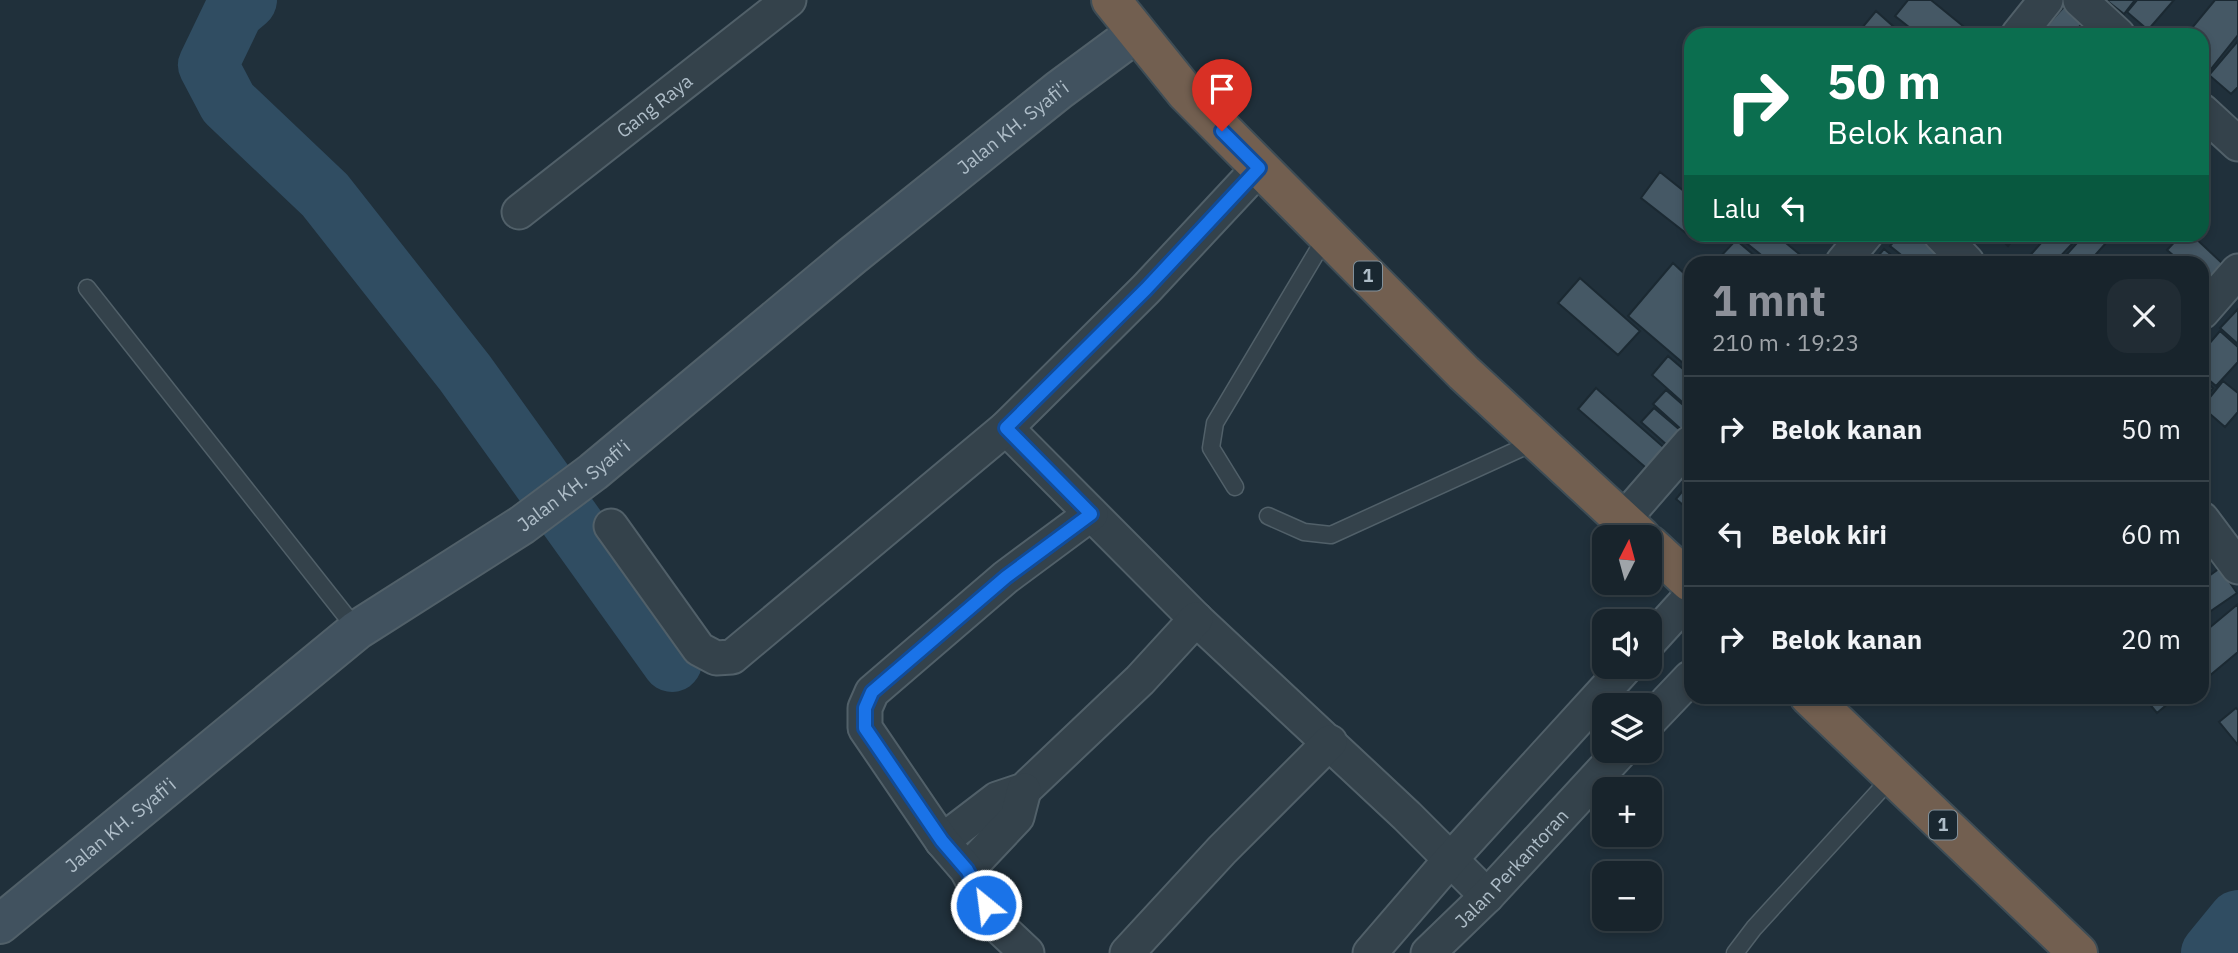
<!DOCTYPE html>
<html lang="id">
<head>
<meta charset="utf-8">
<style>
  :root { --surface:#18242c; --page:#212c34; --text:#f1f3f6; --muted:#9fa4a9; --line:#364148; --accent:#8c9099 }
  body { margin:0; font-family:"IBM Plex Sans",sans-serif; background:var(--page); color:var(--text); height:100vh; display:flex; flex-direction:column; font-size:26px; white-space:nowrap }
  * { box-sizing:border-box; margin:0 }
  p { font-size:23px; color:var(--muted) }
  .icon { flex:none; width:38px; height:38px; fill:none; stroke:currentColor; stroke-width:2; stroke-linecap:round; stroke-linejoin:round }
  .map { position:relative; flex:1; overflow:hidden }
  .sheet { position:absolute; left:1684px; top:256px; width:525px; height:448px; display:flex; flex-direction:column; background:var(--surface); border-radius:21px; box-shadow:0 4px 10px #0003,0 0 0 2px var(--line) }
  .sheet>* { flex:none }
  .top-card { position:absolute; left:1684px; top:28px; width:525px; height:214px; border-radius:21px; box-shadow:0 4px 10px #0003,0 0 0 2px var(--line); background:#0b6e4f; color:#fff; overflow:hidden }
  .needle { width:46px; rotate:6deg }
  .controls { position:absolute; left:1592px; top:525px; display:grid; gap:14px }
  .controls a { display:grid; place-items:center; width:70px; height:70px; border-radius:14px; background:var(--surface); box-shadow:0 4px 10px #0003,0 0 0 2px var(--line); font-size:35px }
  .pin { position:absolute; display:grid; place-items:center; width:60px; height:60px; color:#fff; margin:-72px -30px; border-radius:50% 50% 50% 0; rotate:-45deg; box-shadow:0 0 7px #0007 }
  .pin .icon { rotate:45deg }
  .me { position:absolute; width:77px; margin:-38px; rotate:331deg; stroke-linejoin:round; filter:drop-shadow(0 0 5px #0008) }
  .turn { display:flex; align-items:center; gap:24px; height:147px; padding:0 28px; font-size:32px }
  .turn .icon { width:91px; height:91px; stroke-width:2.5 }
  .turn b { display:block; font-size:49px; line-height:60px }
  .then { display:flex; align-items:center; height:66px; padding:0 28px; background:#0003; gap:14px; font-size:26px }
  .round { display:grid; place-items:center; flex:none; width:74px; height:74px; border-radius:21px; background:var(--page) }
  .overview { display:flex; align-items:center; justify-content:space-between; height:119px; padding:0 28px }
  h1 { font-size:42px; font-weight:700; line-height:52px; color:var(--accent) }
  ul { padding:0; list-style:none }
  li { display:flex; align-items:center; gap:21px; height:105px; padding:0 28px; border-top:2px solid var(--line) }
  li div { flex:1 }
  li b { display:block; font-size:26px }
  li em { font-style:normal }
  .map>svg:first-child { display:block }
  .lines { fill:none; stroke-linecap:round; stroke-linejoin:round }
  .river { stroke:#304d62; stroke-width:60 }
  .building { fill:#455865; stroke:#1b2932; stroke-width:2 }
  .lane-casing { stroke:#516069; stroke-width:19 }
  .street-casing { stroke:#516069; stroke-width:37 }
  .secondary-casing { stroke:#516069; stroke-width:42 }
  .highway-casing { stroke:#3e4d56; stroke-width:42 }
  .lane { stroke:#34424b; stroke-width:16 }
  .street { stroke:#34424b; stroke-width:33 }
  .secondary { stroke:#41525f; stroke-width:38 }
  .highway { stroke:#725f50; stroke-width:38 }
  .route-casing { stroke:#114b97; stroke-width:18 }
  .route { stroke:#1a73e8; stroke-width:12 }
  .labels { text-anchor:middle; stroke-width:5; stroke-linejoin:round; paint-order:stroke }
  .shield { fill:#192730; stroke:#81909a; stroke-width:2 }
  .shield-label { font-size:18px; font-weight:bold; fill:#aebdc8 }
  .street-label { font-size:19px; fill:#aebdc8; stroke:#192730 }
</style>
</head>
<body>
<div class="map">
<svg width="2238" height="953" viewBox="0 0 2238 953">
  <rect width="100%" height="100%" fill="#20303b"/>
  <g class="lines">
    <path class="river" d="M247,0L234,11L208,65L228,103L325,195L465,373L672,662
      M2211,953L2238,920"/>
  </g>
  <path class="building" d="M1908,0H1931L1974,35H1919L1895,16Z
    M2070,0L2088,17L2072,35H2048L2043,30Z
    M2106,0H2135L2124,14Z
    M2137,0H2174L2148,30L2127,12Z
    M2215,0H2238V35L2207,74L2202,69V35H2186Z
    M1876,11L1894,27L1888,35H1856Z
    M2238,41V87L2231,94L2209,75Z
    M1660,172L1690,196V234H1701L1696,241L1641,198Z
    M1735,234H1775L1809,262H1770Z
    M1900,234H1919L1952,262H1910L1890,246Z
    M1996,234H2018L2008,246Z
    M2049,234H2061L2072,244L2055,262H2027L2025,261Z
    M2085,234H2114L2089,262H2060Z
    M2182,234H2191L2223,264L2205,285L2202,281V262H2181L2167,250Z
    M1736,240L1762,262H1724L1719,258Z
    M1884,249L1900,262H1873Z
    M1673,263L1690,279V369L1628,316Z
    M1580,278L1640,331L1618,355L1558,303Z
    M2238,309V344L2220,328Z
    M2220,331L2238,347V362L2216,386L2202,374V352Z
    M1668,356L1690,375V409L1652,375Z
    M2202,378L2213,388L2202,402Z
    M2223,381L2238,393V412L2225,427L2202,407Z
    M1596,388L1669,452L1652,473L1578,409Z
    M1666,390L1690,411V421L1683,431L1653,404Z
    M1654,408L1680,430L1667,445L1641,422Z
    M1690,482V511L1676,499Z
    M2220,568L2237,593L2202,617V581Z
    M2238,604V652L2202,682V634Z
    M2143,696H2177L2157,713Z
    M2236,708L2238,710V745L2219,722Z"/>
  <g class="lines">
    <g class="lane-casing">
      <path id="lane" d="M87,288L357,630
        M1235,487L1211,448L1215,423L1327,235
        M1268,516L1304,532L1331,535L1537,441
        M1735,953L1754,928L1892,777"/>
    </g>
    <g class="street-casing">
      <g id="street">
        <path d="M2080,0L2118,35"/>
        <path d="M2018,35L2046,0"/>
        <path d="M2202,111L2238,144"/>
        <path id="s1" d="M519,212L789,0"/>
        <path d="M1940,234L1967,262"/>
        <path d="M1843,262L1866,234"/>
        <path d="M2202,312L2238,271"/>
        <path d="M1006,428L1196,619L1407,816L1487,896"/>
        <path d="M2202,519L2238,567"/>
        <path d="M1623,520L1690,443"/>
        <path d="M611,526L699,649L716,658L732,657L1006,428L1146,289L1259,168"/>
        <path d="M1650,641L1690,597"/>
        <path d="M1650,720L1690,678"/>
        <path d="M942,841L997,799L1024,790L1140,680L1196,619"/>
        <path d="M967,870L1017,817L1024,790"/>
        <path d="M1027,953L995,923L967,870L942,841L865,728V708L872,692L1006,577L1091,514"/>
        <path d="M1127,953L1222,850L1330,742"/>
        <path d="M1370,953L1450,860L1626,667"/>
        <path id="s2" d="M1428,953L1487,896L1621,751"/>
      </g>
    </g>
    <g class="secondary-casing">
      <g id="secondary">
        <path id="s3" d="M0,924L357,630L522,525L593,472L852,256L1059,90L1136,33"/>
      </g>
    </g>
    <g class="highway-casing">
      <path id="highway" d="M1111,0L1186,93L1464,373L1641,537
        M1650,545L1690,582
        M1809,696L2078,953"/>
    </g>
    <use href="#lane" class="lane"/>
    <use href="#street" class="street"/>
    <use href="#secondary" class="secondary"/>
    <use href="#highway" class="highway"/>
  </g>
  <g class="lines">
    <g class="route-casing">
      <path id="route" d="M986,905L967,870L942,841L865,728V708L872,692L1006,577L1091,514L1006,428L1146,289L1259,168L1222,131"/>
    </g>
    <use href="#route" class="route"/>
  </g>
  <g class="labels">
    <g class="shield">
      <rect x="1354" y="261.5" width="28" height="29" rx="5"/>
      <rect x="1929" y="810.5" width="28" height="29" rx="5"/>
    </g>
    <g class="shield-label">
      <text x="1368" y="282">1</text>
      <text x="1943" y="831">1</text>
    </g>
    <g class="street-label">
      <text dy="7" stroke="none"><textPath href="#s1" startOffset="172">Gang Raya</textPath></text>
      <text dy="7" stroke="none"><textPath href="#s3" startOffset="1290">Jalan KH. Syafi'i</textPath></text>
      <text dy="7" stroke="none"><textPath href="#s3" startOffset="723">Jalan KH. Syafi'i</textPath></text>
      <text dy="7" stroke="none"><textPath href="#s3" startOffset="156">Jalan KH. Syafi'i</textPath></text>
      <text dy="7" stroke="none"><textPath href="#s2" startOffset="119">Jalan Perkantoran</textPath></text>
    </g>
  </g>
</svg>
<div class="controls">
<a><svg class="needle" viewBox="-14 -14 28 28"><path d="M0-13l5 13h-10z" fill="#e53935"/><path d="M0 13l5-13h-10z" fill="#9fa4a9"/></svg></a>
<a><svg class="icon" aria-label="sound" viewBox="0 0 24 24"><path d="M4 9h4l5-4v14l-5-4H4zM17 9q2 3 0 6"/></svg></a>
<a><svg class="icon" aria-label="layers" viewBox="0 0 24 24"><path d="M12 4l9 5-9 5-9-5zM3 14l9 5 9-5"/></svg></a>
<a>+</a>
<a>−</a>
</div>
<div class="pin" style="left:1222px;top:131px;background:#d93025"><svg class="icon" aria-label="arrive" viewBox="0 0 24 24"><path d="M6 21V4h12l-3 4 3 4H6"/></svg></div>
<svg class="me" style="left:986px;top:905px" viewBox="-20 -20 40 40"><circle r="17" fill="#1a73e8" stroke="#fff" stroke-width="3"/><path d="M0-11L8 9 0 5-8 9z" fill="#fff"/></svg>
<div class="top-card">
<div class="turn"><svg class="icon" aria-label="right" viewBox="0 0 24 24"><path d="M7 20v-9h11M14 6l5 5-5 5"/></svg><div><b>50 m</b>Belok kanan</div></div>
<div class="then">Lalu<svg class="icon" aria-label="left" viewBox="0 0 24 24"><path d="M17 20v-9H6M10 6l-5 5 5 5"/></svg></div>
</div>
<section class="sheet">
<div class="overview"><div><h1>1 mnt</h1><p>210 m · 19:23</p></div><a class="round"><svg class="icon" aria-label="close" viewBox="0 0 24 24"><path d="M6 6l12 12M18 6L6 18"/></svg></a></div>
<ul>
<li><svg class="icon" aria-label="right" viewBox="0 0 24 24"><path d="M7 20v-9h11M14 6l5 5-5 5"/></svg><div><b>Belok kanan</b></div><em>50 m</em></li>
<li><svg class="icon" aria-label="left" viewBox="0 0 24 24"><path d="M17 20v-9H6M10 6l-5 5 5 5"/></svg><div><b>Belok kiri</b></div><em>60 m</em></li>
<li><svg class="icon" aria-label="right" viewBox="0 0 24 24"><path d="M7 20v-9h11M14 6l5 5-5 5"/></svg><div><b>Belok kanan</b></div><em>20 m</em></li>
</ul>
</section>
</div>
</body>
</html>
